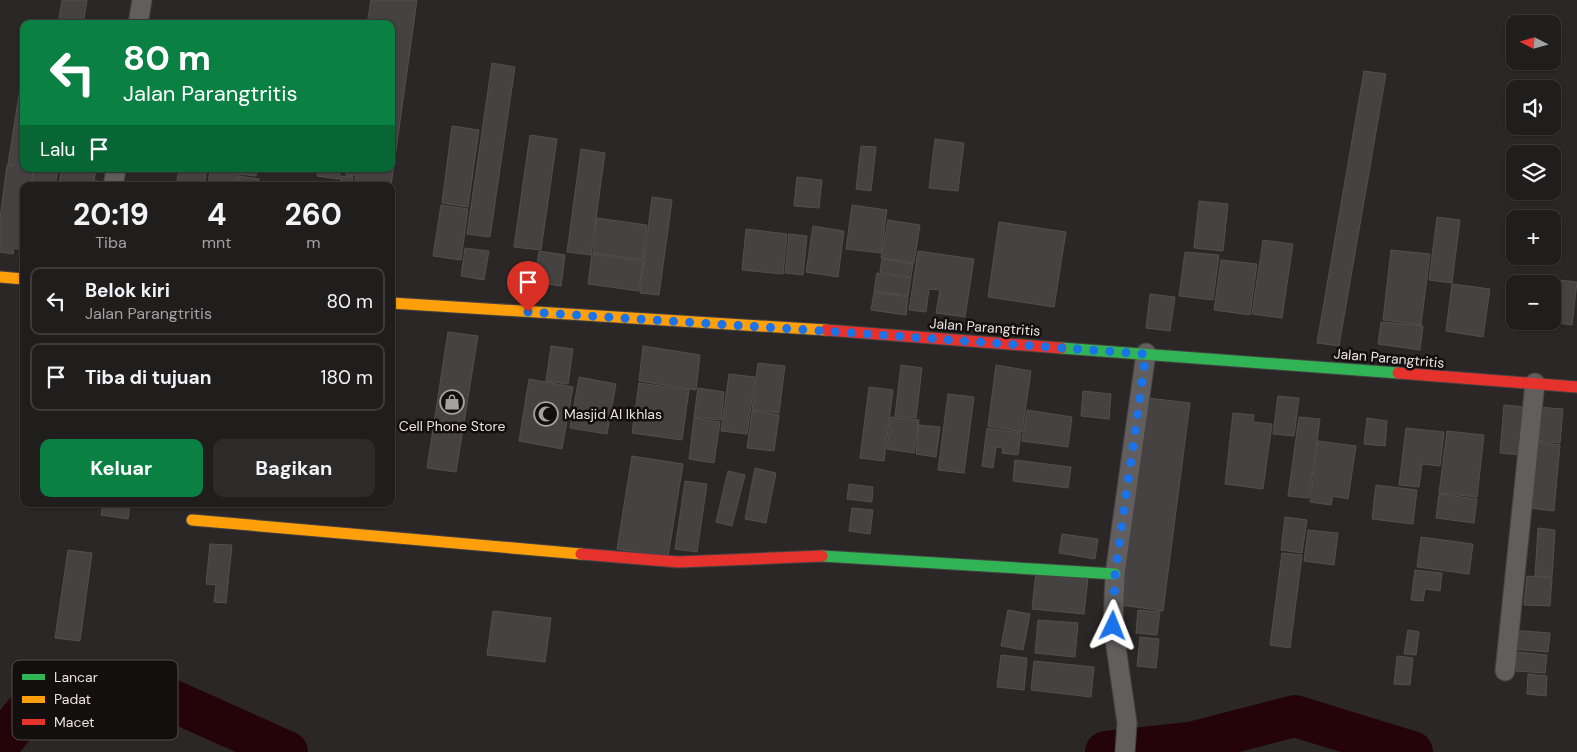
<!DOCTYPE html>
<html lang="id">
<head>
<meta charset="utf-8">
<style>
  :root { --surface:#201d1d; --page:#2d2a2a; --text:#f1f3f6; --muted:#a2a2a4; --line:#3d3b3b; --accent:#0b8043 }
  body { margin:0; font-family:"DM Sans",sans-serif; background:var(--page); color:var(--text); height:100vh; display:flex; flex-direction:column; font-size:19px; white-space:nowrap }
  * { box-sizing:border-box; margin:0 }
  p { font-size:16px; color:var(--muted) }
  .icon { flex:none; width:28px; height:28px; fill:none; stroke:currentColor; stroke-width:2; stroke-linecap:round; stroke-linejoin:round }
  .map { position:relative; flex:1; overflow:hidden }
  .sheet { position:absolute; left:20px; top:182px; width:375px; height:325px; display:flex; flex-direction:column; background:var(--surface); border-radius:10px; box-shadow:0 1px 4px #0004,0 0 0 1px var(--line) }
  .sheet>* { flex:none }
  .guide { position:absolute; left:20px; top:20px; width:375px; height:152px; border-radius:10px; box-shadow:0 1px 4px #0004,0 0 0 1px var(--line); background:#0b8043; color:#fff; overflow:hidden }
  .needle { width:32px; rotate:276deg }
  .controls { position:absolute; left:1506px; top:15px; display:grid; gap:10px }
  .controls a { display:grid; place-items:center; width:55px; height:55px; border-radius:10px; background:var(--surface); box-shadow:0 1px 4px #0004,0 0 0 1px var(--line); font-size:25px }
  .pin { position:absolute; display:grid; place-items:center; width:42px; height:42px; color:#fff; margin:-51px -21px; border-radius:50% 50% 50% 0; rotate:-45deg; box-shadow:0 0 5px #0007 }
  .pin .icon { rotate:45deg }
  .me { position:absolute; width:55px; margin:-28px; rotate:2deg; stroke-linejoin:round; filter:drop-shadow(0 0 4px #0008) }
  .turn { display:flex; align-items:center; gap:18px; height:105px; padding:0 20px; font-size:22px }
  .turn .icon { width:65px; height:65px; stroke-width:2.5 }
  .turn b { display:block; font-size:35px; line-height:42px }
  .then { display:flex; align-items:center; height:48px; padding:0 20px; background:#0003; gap:10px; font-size:19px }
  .eta { display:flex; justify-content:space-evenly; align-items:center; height:85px; text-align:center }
  .eta b { font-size:30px; font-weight:700; line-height:35px }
  .primary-button { display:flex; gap:10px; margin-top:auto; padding:10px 20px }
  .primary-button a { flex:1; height:58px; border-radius:10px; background:var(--accent); color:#fff; font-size:20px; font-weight:700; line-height:58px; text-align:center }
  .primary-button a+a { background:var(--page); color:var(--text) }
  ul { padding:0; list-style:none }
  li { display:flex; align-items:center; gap:15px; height:68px; margin:0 10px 8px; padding:0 10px; border:2px solid var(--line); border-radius:10px }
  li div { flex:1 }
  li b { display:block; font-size:19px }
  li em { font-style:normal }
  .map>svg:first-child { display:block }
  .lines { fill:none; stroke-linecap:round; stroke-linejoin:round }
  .river { stroke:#240408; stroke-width:42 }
  .building { fill:#464242; stroke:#534f4f }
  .street-casing { stroke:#464242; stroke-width:21 }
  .fast-casing { stroke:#464242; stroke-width:13 }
  .slow-casing { stroke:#464242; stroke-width:13 }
  .jam-casing { stroke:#464242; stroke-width:13 }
  .street { stroke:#625e5e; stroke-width:19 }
  .fast { stroke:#30b455; stroke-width:11 }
  .slow { stroke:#ff9f0a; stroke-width:11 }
  .jam { stroke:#e5322d; stroke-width:11 }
  .route { stroke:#1a73e8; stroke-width:9; stroke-dasharray:0 16.2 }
  .labels { text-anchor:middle; stroke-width:5; stroke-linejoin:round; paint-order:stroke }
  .street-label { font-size:14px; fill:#e8e2e2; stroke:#130f0f }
  .poi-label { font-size:14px; fill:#e8e2e2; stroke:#130f0f; text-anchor:start }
  .key { fill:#130f0f; stroke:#534e4e; stroke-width:1 }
  .key-label { font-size:14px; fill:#e8e2e2 }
</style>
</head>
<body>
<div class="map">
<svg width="1577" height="752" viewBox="0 0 1577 752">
  <rect width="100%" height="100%" fill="#2b2727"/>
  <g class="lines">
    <path class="river" d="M0,743L46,688L153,692L287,752
      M1106,752L1190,743L1295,716L1412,752"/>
  </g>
  <path class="building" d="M62,0H87L83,24H58Z
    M371,0H417L391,186L354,185L356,176L346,175L347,169H391V24H367Z
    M492,63L515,67L490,237L467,234Z
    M1364,71L1386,74L1339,346L1317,343Z
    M20,89H24V166L8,164Z
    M452,126L479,130L468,207L442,203Z
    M530,135L557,139L541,250L514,247Z
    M935,139L964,143L958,191L929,188Z
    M861,146L876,147L871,191L856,189Z
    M581,149L605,153L591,255L567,252Z
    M7,165L33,169L31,186H24V239L22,250L14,248L13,254L0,252V219Z
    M34,169H58L55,186H32Z
    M61,169H96L94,181H99L98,186H59Z
    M179,169H207L204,186H176Z
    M210,169H257L256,176L238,174L237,186H208Z
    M318,169H341L339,179L317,176Z
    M239,176L259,179L258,186H238Z
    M341,176L353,177L352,186H340Z
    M797,177L822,180L819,208L794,206Z
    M652,197L672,200L659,295L640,293Z
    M1199,201L1228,204L1223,251L1194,248Z
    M441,205L468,209L461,260L433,256Z
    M852,205L887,210L881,253L846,249Z
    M1437,217L1460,220L1452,283L1429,280Z
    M597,218L647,225L643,260L593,253Z
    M888,220L920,225L914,263L881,258Z
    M999,222L1066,232L1054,307L988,297Z
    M813,226L844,231L838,277L806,272Z
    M746,229L787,234L783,274L742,270Z
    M789,234L807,236L803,275L785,273Z
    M1263,240L1293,244L1282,318L1252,314Z
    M465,248L489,251L484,280L461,276Z
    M1391,250L1430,254L1421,325L1383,320Z
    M539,251L565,255L561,286L534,282Z
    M918,251L974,259L965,317L936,313L940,290L929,289L926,312L909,310Z
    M1185,252L1219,255L1213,300L1179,296Z
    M592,254L643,261L639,291L588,284Z
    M882,259L913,264L911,277L880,272Z
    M1221,260L1257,264L1250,315L1214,310Z
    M877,273L911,278L908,296L874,291Z
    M1534,277L1577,282L1572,325L1545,321H1552V284H1533Z
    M1452,284L1490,289L1483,337L1446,331Z
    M874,292L908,297L906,315L871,310Z
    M1150,294L1175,297L1170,331L1146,328Z
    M1381,322L1423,326L1420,350L1378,344Z
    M448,332L478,336L456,472L427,468Z
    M551,346L573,349L568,384L546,381Z
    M643,346L700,355L696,390L639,381Z
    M758,363L785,366L779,413L752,410Z
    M901,365L922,368L916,418L895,416Z
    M996,365L1031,371L1022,432L988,426Z
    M729,374L755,377L747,434L721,431Z
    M579,377L616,384L607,434L570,428Z
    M529,379L573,387L562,449L519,441Z
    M639,383L689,390L682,440L632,433Z
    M869,387L893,390L884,461L860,458Z
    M698,388L724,392L721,420L694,417Z
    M1083,391L1111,394L1109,419L1081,416Z
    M948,394L974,397L964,473L938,470Z
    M1278,396L1299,398L1294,436L1273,434Z
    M1148,398L1190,403L1163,611L1121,605Z
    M1504,405L1526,407L1522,455L1500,453Z
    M1537,407L1563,409L1560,443L1533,441Z
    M1027,410L1072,417L1068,447L1022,441Z
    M752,411L779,415L774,451L747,448Z
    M1233,413L1254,415L1253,422L1272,424L1263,489L1225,484Z
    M891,417L919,420L914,453L887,449Z
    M1299,417L1320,419L1309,498L1288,496Z
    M694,418L720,422L714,463L689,459Z
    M1367,418L1387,421L1385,446L1364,444Z
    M919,425L940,427L936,457L916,454Z
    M987,428L1021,433L1018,455L1002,453L1003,448L996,447L993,468L982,466Z
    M1406,428L1444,432L1440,466L1422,464L1419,487L1399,485Z
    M1447,431L1484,435L1477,497L1439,493Z
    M1318,441L1356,446L1348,499L1333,496L1331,505L1310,502Z
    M1535,442L1560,445L1554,511L1529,508Z
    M632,456L683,464L668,557L617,549Z
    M1015,460L1071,467L1068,488L1013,481Z
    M755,468L776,473L766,523L745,519Z
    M728,471L745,475L732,526L716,522Z
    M685,481L707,484L697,552L675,549Z
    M849,484L873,487L872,502L847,499Z
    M1376,485L1417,490L1413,524L1372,519Z
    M1439,494L1477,499L1474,523L1436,518Z
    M103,504H130L128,519L101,515Z
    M852,508L873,510L870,534L849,531Z
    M1285,517L1307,520L1302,553L1281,550Z
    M1538,528L1555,530L1552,577L1535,576Z
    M1308,530L1338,533L1334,565L1304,561Z
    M1062,534L1098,539L1095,559L1059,553Z
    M1421,537L1473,544L1469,574L1417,567Z
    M210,544L232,545L226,603L214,602L216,585L206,584Z
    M68,550L92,553L80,641L55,638Z
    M1282,553L1302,555L1290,648L1270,645Z
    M1415,570L1442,573L1440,591L1425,589L1423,601L1411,600Z
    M1036,572L1088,578L1084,614L1032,609Z
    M1527,576L1552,578L1550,606L1524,605Z
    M1008,610L1030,614L1023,650L1001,646Z
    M1138,610L1160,612L1157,635L1136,633Z
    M493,611L551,618L545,662L487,655Z
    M1038,620L1078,623L1075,657L1035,653Z
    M1408,630L1419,632L1416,655L1404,654Z
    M1511,630L1550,633L1548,652L1510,649Z
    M1140,637L1159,639L1156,668L1137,666Z
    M1517,652L1547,655L1545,673L1516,671Z
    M1001,655L1027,658L1024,690L997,687Z
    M1397,656L1413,658L1410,685L1394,684Z
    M1034,661L1094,667L1091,697L1031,690Z
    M1528,674L1547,676L1546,696L1527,694Z"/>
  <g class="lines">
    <g class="street-casing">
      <path id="street" d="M138,24L142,0
        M113,186L116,169
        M1505,671L1535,383
        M1125,752L1127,723L1113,626L1115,574L1146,353"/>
    </g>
    <g class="fast-casing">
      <path id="fast" d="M1061,348L1398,373
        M822,556L1115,574"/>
    </g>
    <g class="slow-casing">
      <path id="slow" d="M0,277L24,279
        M391,303L826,330
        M192,520L581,554"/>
    </g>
    <g class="jam-casing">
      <path id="jam" d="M826,330L1061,348
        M1398,373L1577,387
        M581,554L678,562L822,556"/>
    </g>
    <use href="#street" class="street"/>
    <use href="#fast" class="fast"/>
    <use href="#slow" class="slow"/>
    <use href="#jam" class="jam"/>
  </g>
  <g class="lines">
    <path class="route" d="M528,312L840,332L1146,354L1115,574L1113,626"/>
  </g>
  <defs>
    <g id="shop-ring" transform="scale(1.25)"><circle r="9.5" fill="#130f0f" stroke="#a6a1a1" stroke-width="1.5"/><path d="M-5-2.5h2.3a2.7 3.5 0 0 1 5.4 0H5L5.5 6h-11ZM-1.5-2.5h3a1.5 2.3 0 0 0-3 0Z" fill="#a6a1a1"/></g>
    <g id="mosque-ring" transform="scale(1.25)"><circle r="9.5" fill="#130f0f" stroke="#a6a1a1" stroke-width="1.5"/><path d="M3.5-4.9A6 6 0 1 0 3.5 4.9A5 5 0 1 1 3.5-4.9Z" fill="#a6a1a1"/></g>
  </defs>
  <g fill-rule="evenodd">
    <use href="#shop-ring" x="452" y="402"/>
    <use href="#mosque-ring" x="546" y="414"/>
  </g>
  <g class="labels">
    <g class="street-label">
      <text transform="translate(985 327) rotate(4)" y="5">Jalan Parangtritis</text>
      <text transform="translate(1389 358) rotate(5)" y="5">Jalan Parangtritis</text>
    </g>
    <g class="poi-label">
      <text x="564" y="419">Masjid Al Ikhlas</text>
      <text x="452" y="431" text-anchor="middle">Cell Phone Store</text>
    </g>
  </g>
  <rect x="12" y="660" width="166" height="80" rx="8" class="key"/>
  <rect x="22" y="674" width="23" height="6" fill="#30b455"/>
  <rect x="22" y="696" width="23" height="7" fill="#ff9f0a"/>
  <rect x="22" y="719" width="23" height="6" fill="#e5322d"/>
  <g class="key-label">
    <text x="54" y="682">Lancar</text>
    <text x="54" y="704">Padat</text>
    <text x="54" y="727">Macet</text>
  </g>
</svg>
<div class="controls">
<a><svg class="needle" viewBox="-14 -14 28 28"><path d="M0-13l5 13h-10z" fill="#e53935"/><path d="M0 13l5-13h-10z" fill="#a2a2a4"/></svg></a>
<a><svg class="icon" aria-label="sound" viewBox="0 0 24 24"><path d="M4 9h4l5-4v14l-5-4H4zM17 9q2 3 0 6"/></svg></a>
<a><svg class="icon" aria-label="layers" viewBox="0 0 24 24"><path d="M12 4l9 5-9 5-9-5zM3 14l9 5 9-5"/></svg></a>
<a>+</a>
<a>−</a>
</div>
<div class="pin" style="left:528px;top:312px;background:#d93025"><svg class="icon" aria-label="arrive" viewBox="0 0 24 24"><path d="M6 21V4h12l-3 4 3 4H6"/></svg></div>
<svg class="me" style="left:1113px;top:626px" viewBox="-20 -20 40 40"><path d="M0-17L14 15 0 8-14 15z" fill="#1a73e8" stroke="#fff" stroke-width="4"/></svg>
<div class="guide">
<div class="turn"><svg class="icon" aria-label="left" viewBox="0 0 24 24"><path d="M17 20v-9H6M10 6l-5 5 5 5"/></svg><div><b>80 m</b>Jalan Parangtritis</div></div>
<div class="then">Lalu<svg class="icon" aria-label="arrive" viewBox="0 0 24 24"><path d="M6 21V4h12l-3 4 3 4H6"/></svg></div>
</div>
<section class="sheet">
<div class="eta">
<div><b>20:19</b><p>Tiba</p></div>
<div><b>4</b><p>mnt</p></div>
<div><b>260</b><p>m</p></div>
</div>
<ul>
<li><svg class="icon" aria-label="left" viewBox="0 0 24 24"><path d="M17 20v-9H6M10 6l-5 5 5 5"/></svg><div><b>Belok kiri</b><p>Jalan Parangtritis</p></div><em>80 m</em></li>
<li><svg class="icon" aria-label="arrive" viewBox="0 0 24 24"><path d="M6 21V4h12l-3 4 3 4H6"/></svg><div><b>Tiba di tujuan</b></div><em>180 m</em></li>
</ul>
<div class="primary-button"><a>Keluar</a><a>Bagikan</a></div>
</section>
</div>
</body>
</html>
